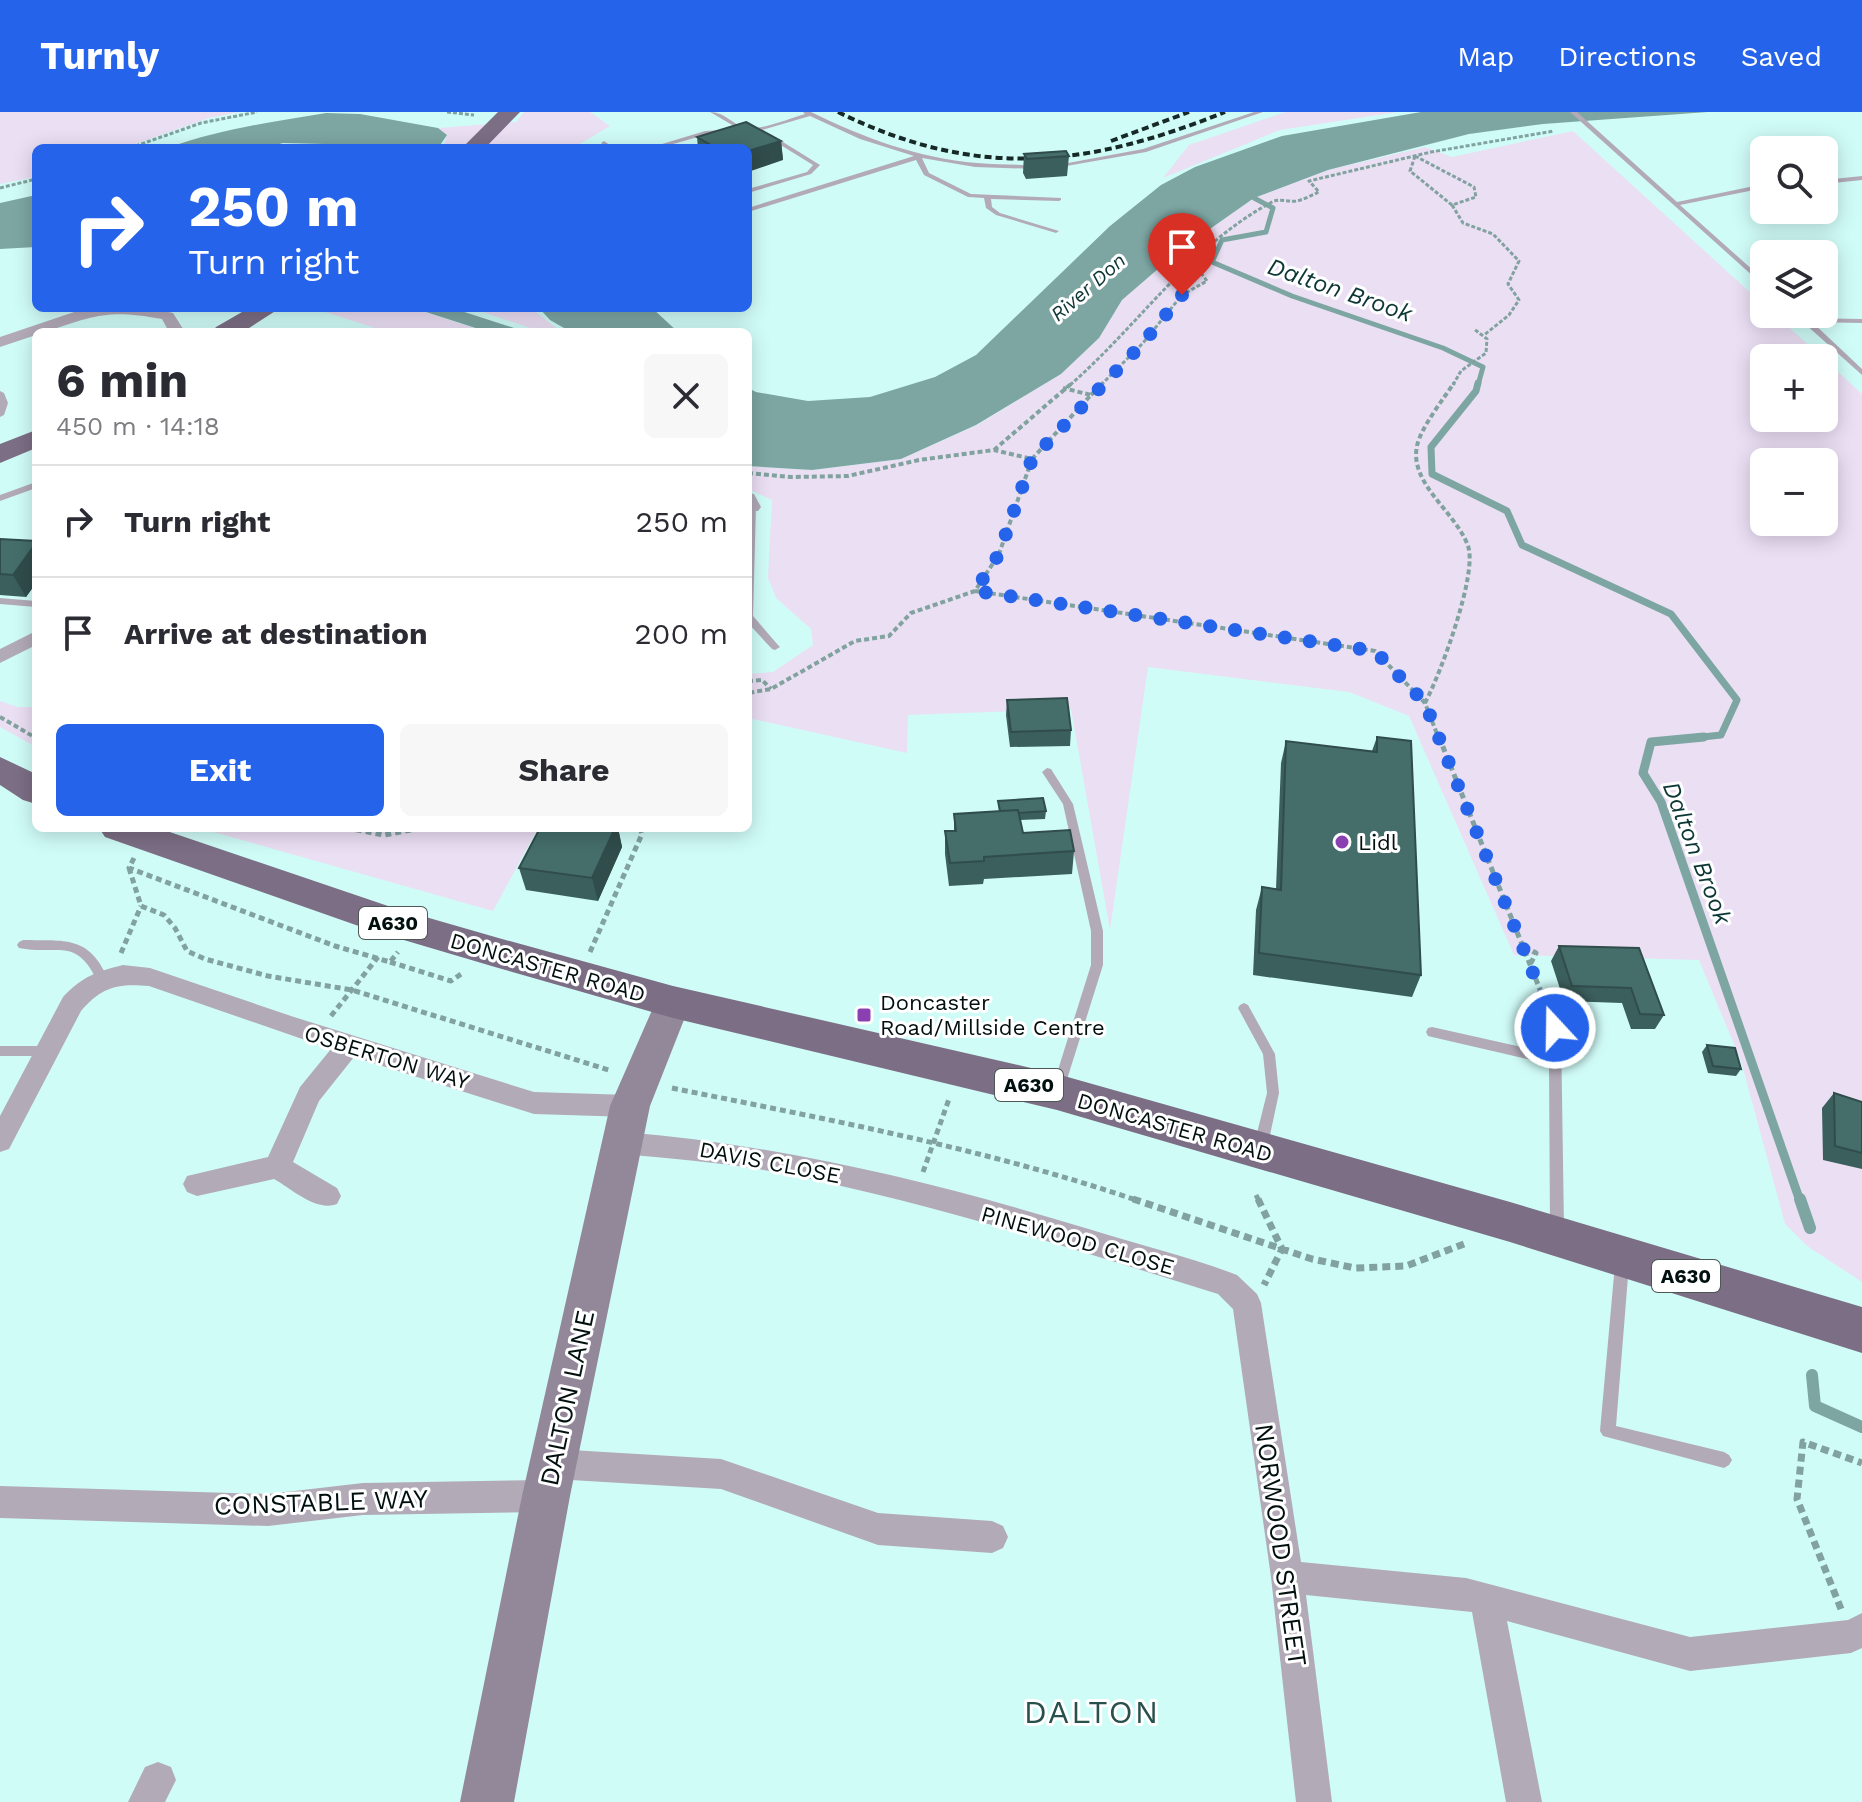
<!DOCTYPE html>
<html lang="en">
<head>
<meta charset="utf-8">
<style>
  :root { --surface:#fff; --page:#f7f7f7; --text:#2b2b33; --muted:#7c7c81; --line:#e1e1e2; --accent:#2563eb }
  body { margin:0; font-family:"Work Sans",sans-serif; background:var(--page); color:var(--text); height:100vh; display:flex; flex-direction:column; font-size:30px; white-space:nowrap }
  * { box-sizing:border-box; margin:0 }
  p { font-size:26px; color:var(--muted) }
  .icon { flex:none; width:44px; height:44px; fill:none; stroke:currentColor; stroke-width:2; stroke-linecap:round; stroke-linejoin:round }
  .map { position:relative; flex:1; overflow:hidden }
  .sheet { position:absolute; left:32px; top:216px; width:720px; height:504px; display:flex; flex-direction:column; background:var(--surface); border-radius:12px; box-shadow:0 4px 20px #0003 }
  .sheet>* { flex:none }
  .top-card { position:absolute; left:32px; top:32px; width:720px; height:168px; border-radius:12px; box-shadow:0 4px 20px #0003; background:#2563eb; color:#fff; overflow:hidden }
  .fabs { position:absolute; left:1750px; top:24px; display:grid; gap:16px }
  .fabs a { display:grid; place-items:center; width:88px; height:88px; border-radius:12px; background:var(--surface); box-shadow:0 4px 20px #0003; font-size:40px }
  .pin { position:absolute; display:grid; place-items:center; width:68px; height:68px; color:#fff; margin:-82px -34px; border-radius:50% 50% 50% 0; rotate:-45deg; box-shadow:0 0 8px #0007 }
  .pin .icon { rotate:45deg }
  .me { position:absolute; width:88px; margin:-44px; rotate:339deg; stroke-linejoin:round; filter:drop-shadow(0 0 6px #0008) }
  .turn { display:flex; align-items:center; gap:28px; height:168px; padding:0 24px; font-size:36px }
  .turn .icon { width:104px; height:104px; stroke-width:2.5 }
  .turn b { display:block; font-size:56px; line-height:68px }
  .round { display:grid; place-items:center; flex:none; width:84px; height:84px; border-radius:12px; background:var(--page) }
  .overview { display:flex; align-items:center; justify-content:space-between; height:136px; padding:0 24px }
  h1 { font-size:48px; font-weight:700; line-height:60px }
  .action { display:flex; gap:16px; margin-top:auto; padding:16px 24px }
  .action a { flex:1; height:92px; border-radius:12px; background:var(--accent); color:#fff; font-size:32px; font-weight:700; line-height:92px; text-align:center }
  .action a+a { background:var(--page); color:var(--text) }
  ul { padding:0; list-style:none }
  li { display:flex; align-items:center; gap:24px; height:112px; padding:0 24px; border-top:2px solid var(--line) }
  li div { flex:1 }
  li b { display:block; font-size:30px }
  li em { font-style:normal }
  header { display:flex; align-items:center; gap:48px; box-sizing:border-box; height:112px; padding:0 40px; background:var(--accent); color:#fff }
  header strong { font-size:38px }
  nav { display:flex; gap:44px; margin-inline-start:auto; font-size:28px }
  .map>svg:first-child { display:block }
  .green { fill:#ebdff4; fill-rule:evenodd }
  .water { fill:#7da6a3 }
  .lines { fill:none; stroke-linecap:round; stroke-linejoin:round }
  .stream-far3 { stroke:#7da6a3; stroke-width:5 }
  .stream-far2 { stroke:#7da6a3; stroke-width:7 }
  .stream-far1 { stroke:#7da6a3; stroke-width:9 }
  .stream { stroke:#7da6a3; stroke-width:12 }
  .canal { fill:#7da6a3; fill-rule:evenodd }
  .path-far3 { stroke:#81a29f; stroke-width:3; stroke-dasharray:4 2; stroke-linecap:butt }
  .path-far2 { stroke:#81a29f; stroke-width:4; stroke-dasharray:5 3; stroke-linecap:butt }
  .path-far1 { stroke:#81a29f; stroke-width:5; stroke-dasharray:6 4; stroke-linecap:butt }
  .path { stroke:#81a29f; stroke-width:7; stroke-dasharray:8 5; stroke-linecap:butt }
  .lane { fill:#b2aab7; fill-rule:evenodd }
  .street { fill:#b2aab7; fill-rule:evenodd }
  .secondary { fill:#93879a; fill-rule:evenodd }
  .primary { fill:#7c6e85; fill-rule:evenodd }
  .rail { stroke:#172927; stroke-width:4; stroke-dasharray:7 4; stroke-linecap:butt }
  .wall { fill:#3b5f5c }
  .shaded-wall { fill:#304d4b }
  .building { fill:#456e6b; stroke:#304d4b; stroke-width:2 }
  .route { stroke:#2563eb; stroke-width:14; stroke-dasharray:0 25.2 }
  .poi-dot { fill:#8b40b2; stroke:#fff; stroke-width:3 }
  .labels { text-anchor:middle; stroke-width:6; stroke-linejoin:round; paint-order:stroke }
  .far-water-label { font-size:20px; font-style:italic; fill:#0c3634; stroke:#fff }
  .shield { fill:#fff; stroke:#4d5756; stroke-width:2 }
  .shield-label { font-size:20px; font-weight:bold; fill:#010f0e }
  .poi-label { font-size:22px; fill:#010f0e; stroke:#fff; text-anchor:start }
  .street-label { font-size:22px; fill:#010f0e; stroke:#fff }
  .water-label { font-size:24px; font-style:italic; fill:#0c3634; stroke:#fff }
  .near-street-label { font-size:26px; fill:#010f0e; stroke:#fff }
  .near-quarter-label { font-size:32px; letter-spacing:2px; fill:#28504d; stroke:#fff }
</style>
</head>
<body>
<header>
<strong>Turnly</strong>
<nav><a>Map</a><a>Directions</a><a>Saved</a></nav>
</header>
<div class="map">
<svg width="1862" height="1690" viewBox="0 0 1862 1690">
  <rect width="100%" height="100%" fill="#d0fcf8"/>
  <path class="green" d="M0,0H240L209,6L124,36H36V65L0,72Z
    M524,0H590L610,14L573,36H453L444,33L447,23L438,16L516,10Z
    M1285,0H1398L1280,18L1163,66L1189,33Z
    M1573,19L1764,193V202H1774L1823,246H1764V306H1824V247L1862,282V1170L1807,1134L1785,1112L1741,949L1699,848L1514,843L1409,604L1349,580L1148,555L1110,818L1071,597L908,603L907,641L748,606V562L773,560L813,533L811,517L776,486L768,466L772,388L748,377V354L812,358L901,347L977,313L1061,262L1098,227L1122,188L1180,138L1254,86L1328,58L1425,35L1452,45ZM1764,350H1824V410H1764Z
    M313,196H413L486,220H387Z
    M471,196H531L561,220H542Z
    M0,589L18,595H36V635L0,615Z
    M199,716H538L493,799Z"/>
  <path class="water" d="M1421,0H1708L1543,12L1469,22L1328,58L1254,86L1180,138L1122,188L1099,226L1061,262L976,313L901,347L812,358L748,354V276L756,280L808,289L870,285L935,265L976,243L1110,114L1161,73L1195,55L1282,24Z
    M326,1L360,2L438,16L447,23L438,36H325L324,32L283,31L264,36H168C220,17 272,10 326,1Z
    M36,83V135L0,137V91Z
    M539,196H652L678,220H571L550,208Z"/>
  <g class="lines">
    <path class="stream-far3" d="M1254,86L1273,96L1266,120L1222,128L1212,150L1292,184L1443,236L1483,255L1478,273"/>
    <path class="stream-far2" d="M1478,271L1476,279L1431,335L1432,362L1507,399L1522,433L1671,502L1737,588L1721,623L1684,627"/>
    <path class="stream-far1" d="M1704,625L1651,630L1643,661L1661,690L1800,1089"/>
    <path class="stream" d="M1800,1087L1810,1116
      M1812,1263L1815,1294L1862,1315"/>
    <path class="canal" d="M424,196H452L514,216L517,220H488L426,200Z"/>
    <path class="path-far3" d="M447,0L474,3
      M130,36L201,11L257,0
      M1415,44L1474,75L1476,85L1452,93L1410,59Z
      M0,76L36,67
      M1452,93L1463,111L1493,122L1519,149L1508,172L1519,188L1509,203L1484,223
      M1070,273C1138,214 1191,133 1272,90C1280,86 1287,90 1296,89C1303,88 1312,83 1319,80L1309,69L1431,40L1554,19
      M1101,273L1143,231L1182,183L1207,169L1194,152
      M1453,273L1461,259L1486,241L1487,227L1474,217"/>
    <path class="path-far2" d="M1091,283L1103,271
      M994,338L1072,271
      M1032,347L1091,283L1063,276
      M748,361L791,365L848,364L919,348L994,338L1032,347L999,442L975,479L911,501L889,524L855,529L771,577L748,581
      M975,479L1375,539L1425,591L1439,627
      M748,569L762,568L771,577
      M1425,591C1440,563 1478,462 1468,434C1456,400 1409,372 1417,334C1420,317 1444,286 1454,271
      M0,605L36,626"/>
    <path class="path-far1" d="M1439,625L1549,900
      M346,716L384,723L422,716
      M134,746L129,756L335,834L390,850L398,840
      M129,756L141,794L164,803L175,816L187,839L205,847L268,864L352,878L612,959
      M1524,834L1536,841L1531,851
      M590,840L642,722L640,716
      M121,841L141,794
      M390,850L451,869L464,860
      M331,904L378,845
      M672,976C830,1008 987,1037 1139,1089
      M923,1060L949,987
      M1256,1083L1259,1089"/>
    <path class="path" d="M1133,1087L1312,1147L1355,1156L1406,1154L1464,1132
      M1258,1087L1282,1137L1264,1173
      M1841,1497L1797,1387L1803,1330L1862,1351"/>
    <path class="lane" d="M710,0C725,0 733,13 746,16C759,19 791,6 805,2L803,0H811C864,26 918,46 977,51C998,53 1019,52 1039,54L1040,55L1037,57L975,55L922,46L929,61L971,82L1061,86V88L1059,89L991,87L992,95L1000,101L1059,119L1056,121L996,103L986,96L984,86L968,85L924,63L916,48L748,100V96L914,44L860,27L810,4L759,19L705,23L659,36H649L705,19L739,17Z
      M1254,0H1263L1146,40L1055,56L1052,54L1143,37Z
      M1570,0H1577L1677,90L1764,72V76L1680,93L1764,168V174Z
      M766,22H770L820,53L811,62L748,81V77L807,60L813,53L766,24Z
      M604,29L614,36H607L601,31Z
      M1862,64V68L1824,72V68Z
      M1794,202H1802L1806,206L1862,207V211L1812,210L1862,257V263Z
      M0,279L4,281L8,291L4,303L0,305Z
      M36,370V376L0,389V383Z
      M752,392L756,395L753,504L778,533L780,535L775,538L772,537L748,511V394Z
      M0,486L36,489V495L0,492Z
      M1047,656L1051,657L1073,692L1103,819V853L1064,977L1063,981L1058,982L1053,981L1052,977L1091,853V819L1063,692L1042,660Z
      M23,828C65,829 89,823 108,867L106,870H98C75,823 59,844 19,836L17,833L19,830Z
      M1244,891L1248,893L1275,942L1279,981L1267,1037L1265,1041L1260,1043L1255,1041L1253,1037L1267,981L1263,942L1238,896L1240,893Z
      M1555,911L1559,912L1561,916L1564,1117L1562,1121L1557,1123L1552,1121L1550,1117L1549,952L1432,925L1428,924L1426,920L1428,916L1432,915L1549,941V916L1551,912Z
      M0,934H48L52,935L54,939L52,943L48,944H0Z
      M1622,1146L1627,1147L1629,1152L1616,1314L1724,1340L1729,1343L1732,1348L1729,1353L1724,1356L1603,1324L1600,1319L1615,1152L1617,1147Z"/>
    <path class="street" d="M86,196C115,196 145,194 173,201L185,220H169L162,207C109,197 95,203 45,220H36V223L0,235V225Z
      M748,381L754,382L761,395L758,399H748Z
      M36,519V533L0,551V537Z
      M123,853L150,856L294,905L534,980L630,983L639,986L643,994L639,1002L630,1005L534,1002L354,945L319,989L293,1050L337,1076L341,1084L337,1092C316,1100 292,1077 274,1067L197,1084L187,1080L183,1072L187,1064L268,1045L300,975L331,937L149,874C118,871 101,875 81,899L9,1037L0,1040V1004L63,885C81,865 98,859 123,853Z
      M623,1020C784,1033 937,1071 1092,1118C1140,1133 1190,1145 1237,1163L1257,1182L1261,1191L1301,1450L1466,1466L1690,1525L1848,1508L1862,1501V1536L1851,1541L1690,1559L1507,1509L1542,1690H1506L1472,1500L1306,1483L1332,1690H1296L1271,1465L1233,1197L1218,1182C1073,1137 929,1090 780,1061C728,1051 675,1047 623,1042L614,1039L610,1031L614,1023Z
      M554,1337L721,1347L878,1401L992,1409L1003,1414L1008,1425L1003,1436L992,1441L878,1433L721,1377L554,1367L543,1363L538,1352L543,1341Z
      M546,1368L557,1373L562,1384L557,1395L546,1400L363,1403L268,1414L0,1406V1374L268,1382L363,1371Z
      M158,1650L171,1655L176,1668L165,1690H128L145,1655Z"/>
    <path class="secondary" d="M673,875L686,880L691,890L650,994L570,1384L514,1690H460L522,1384L610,994L660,880Z"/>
    <path class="primary" d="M498,0H520L485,36H462Z
      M249,196H280L243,220H212L216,215Z
      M36,318V336L0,351V332Z
      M0,645L36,662V692L23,688L0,673Z
      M99,716H158L391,795L495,825L673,874L1057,962L1510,1090L1862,1195V1241L1510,1130L1057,998L673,906L495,855L370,818L105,725Z"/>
    <path class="rail" d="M838,0C976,68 1086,56 1225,0
      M1111,29L1189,0"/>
  </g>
  <path class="wall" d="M697,25L781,29L783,48L748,36H698Z
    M1024,42L1069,44L1067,64L1026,67L1023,61Z
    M0,427L36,429V471L26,485L0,483Z
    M1007,588L1071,618L1070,634L1010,635L1006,603Z
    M1377,625L1421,863L1412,885L1253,863L1256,798L1262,775L1276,777L1281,651L1286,629L1372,639Z
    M998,689L1046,699L1045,707L1020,708L1023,721L1074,739L1072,762L984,767L983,772L949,774L945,742V719H954V702L999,699Z
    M540,716H618L622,735L598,789L526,778L519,756Z
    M1559,834L1639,836L1664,903L1655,917H1631L1622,891L1564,889L1551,849Z
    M1707,933L1741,957L1736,964L1708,961L1702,940Z
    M1834,981L1862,990V1057L1823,1048L1822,996Z"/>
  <path class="shaded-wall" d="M781,29L783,48L748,60V39Z
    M36,431V471L26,485L13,463Z
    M615,716H618L622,735L598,789L592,766Z"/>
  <path class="building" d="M746,10L781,29L748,39V36H716L697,25Z
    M1066,39L1069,44L1027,47L1024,42Z
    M0,427L36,429V431L13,463L0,462Z
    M1067,586L1071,618L1011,620L1007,588Z
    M1377,625L1411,629L1421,863L1259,841L1262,775L1281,778L1286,629L1377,640Z
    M1043,686L1046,699L1019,701L1018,698L1000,699L998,689Z
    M1018,698L1023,721L1070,718L1074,739L984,745V749L950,751L945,719H956L954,702Z
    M540,716H615L592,766L519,756Z
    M1559,834L1639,836L1664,903L1640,902L1631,876L1572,874Z
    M1707,933L1735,936L1741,957L1713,954Z
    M1834,981L1862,990V1041L1835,1034Z"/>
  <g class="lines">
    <path class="route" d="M1182,183L1143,231L1032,347L999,442L975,479L1375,539L1425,591L1555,916"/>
  </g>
  <g class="poi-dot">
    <circle cx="1342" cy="730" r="8"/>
    <rect x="856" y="895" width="16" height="16" rx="4"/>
  </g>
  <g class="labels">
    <g class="far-water-label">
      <text transform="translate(1088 175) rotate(-41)" y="7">River Don</text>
    </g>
    <g class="shield">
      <rect x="359" y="795" width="68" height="32" rx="6"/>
      <rect x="995" y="957" width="68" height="32" rx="6"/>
      <rect x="1652" y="1148" width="68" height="32" rx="6"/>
    </g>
    <g class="shield-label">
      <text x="393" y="818">A630</text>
      <text x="1029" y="980">A630</text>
      <text x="1686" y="1171">A630</text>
    </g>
    <g class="poi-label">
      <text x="1358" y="738">Lidl</text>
      <text x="880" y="898">Doncaster<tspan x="880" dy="25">Road/Millside Centre</tspan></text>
    </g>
    <g class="street-label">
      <text transform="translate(548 855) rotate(16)" y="8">DONCASTER ROAD</text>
      <text transform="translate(387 945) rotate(17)" y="8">OSBERTON WAY</text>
      <text transform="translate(1175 1015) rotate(16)" y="8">DONCASTER ROAD</text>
      <text transform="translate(770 1050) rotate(11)" y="8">DAVIS CLOSE</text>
      <text transform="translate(1078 1128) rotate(16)" y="8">PINEWOOD CLOSE</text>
    </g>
    <g class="water-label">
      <text transform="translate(1340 178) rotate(19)" y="8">Dalton Brook</text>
      <text transform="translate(1697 741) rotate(69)" y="8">Dalton Brook</text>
    </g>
    <g class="near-street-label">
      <text transform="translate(567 1286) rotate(-78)" y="9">DALTON LANE</text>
      <text transform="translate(321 1390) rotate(-2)" y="9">CONSTABLE WAY</text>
      <text transform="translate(1281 1433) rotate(82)" y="9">NORWOOD STREET</text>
    </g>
    <g class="near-quarter-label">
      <text x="1092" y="1611">DALTON</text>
    </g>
  </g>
</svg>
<div class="fabs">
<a><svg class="icon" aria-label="search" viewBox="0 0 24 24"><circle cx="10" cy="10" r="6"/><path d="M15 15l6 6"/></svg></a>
<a><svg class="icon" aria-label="layers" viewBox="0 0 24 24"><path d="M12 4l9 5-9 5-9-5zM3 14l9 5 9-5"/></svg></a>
<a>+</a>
<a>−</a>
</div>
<div class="pin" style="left:1182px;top:183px;background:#d93025"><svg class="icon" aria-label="arrive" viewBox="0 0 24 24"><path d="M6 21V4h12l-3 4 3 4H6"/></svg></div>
<svg class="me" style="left:1555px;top:916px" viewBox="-20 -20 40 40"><circle r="17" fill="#2563eb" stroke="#fff" stroke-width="3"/><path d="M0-11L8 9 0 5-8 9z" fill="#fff"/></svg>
<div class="top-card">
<div class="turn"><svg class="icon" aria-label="right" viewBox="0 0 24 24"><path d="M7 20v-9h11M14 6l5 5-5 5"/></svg><div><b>250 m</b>Turn right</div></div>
</div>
<section class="sheet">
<div class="overview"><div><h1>6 min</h1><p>450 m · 14:18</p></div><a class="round"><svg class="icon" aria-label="close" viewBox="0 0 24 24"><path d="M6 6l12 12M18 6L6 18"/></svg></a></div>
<ul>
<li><svg class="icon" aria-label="right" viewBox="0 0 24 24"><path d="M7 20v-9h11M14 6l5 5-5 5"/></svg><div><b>Turn right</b></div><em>250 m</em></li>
<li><svg class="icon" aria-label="arrive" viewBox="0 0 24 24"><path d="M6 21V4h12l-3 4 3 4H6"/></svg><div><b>Arrive at destination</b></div><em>200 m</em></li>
</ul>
<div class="action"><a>Exit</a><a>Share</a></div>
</section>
</div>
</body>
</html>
